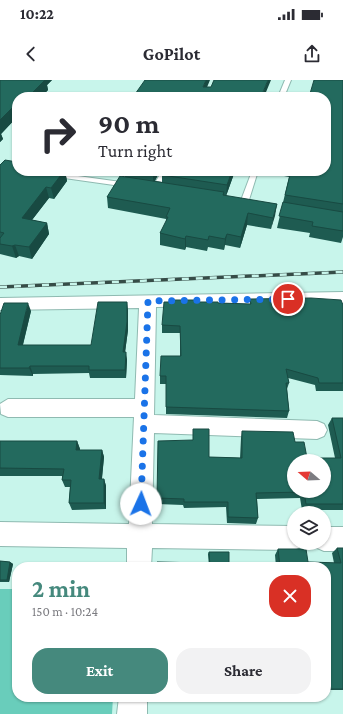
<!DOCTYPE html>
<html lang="en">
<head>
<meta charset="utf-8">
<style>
  :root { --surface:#fff; --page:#f2f2f3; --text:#2b2b33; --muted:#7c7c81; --accent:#45897d }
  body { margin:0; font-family:"Crimson Pro",serif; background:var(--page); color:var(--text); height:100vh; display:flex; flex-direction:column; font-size:15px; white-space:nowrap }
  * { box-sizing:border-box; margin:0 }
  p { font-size:13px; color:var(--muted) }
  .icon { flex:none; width:22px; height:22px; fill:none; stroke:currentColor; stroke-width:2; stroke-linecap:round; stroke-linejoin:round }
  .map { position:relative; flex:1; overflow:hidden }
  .sheet { position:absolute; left:12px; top:482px; width:319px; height:140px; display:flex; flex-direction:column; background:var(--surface); border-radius:16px; box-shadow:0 1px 3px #0004 }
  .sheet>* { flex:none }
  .banner { position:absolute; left:12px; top:12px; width:319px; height:84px; border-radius:16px; box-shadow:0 1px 3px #0004; background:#fff; color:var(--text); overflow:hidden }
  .needle { width:26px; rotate:289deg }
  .tools { position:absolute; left:287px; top:374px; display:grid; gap:8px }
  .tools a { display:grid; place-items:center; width:44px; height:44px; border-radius:50%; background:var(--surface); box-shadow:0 1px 3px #0004; font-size:20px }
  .pin { position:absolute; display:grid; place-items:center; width:34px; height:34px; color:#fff; margin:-17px; border:2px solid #fff; border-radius:50%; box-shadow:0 1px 4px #0007 }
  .me { position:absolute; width:44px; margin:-22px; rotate:2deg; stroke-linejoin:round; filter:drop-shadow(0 0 3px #0008) }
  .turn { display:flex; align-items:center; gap:14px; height:84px; padding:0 20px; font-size:18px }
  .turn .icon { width:52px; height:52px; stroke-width:2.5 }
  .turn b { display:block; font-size:28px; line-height:34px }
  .round { display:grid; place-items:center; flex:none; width:42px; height:42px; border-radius:16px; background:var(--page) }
  .overview { display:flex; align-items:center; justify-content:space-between; height:68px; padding:0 20px }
  h1 { font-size:24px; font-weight:700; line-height:30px; color:var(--accent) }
  .button { display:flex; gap:8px; margin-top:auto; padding:8px 20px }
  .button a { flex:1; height:46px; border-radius:16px; background:var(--accent); color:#fff; font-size:16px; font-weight:700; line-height:46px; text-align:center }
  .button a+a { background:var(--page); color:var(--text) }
  .status { display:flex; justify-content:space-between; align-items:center; height:28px; padding:0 20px; background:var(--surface); direction:ltr }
  .status svg { height:11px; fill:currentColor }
  header { display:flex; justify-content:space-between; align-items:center; height:52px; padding:0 20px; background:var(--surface); font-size:18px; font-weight:700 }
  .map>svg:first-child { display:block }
  .green { fill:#69cdbb }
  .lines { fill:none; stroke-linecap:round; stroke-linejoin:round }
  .lane-casing { stroke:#8fbab1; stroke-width:2 }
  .street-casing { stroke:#8fbab1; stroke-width:2 }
  .lane { fill:#fff; fill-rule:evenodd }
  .street { fill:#fff; fill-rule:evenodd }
  .rail-casing { stroke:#364c47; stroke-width:3.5 }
  .rail { stroke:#c8f5eb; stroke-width:2.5; stroke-dasharray:7; stroke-linecap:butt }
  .wall { fill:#1e5b51 }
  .shaded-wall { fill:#184a42 }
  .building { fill:#236a5e; stroke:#184a42; fill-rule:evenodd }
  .route { stroke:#1a73e8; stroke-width:7; stroke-dasharray:0 12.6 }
</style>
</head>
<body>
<div class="status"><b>10:22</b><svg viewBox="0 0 49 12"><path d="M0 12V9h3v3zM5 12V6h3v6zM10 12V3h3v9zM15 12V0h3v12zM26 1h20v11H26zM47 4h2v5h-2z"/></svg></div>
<header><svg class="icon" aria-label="back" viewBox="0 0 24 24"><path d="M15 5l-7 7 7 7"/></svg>GoPilot<svg class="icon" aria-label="share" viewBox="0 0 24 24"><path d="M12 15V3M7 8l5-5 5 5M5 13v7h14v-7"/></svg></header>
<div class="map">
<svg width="343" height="634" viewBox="0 0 343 634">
  <rect width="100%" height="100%" fill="#c8f5eb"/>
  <path class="green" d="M0,509H17V617H113L112,634H0Z"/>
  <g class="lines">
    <g class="lane-casing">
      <path id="lane" d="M285,0H291L284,17H278Z
        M26,91H42L128,103L131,105L128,107L29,93Z
        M162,91H168L158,109H154L152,108Z
        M252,91H258L248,123L247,125H241L240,123Z"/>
    </g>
    <g class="street-casing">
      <path id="street" d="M343,212V224L156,227L154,335L317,341L324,344L327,350L324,356L317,359L154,353L152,444L294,446V463H304L303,466L294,470L152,468L151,487H127V468L0,466V442L129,444L134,337H8L1,334L0,324L8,319H135L139,228L0,230V218Z
        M324,447H343V471H324L315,467L314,463H324Z
        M119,617H147V634H117Z"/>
    </g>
    <use href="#lane" class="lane"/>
    <use href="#street" class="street"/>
    <g class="rail-casing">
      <path id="rail" d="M0,207L343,192"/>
    </g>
    <use href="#rail" class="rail"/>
  </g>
  <path class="wall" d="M0,0H52L47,5L48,10L41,17H17V37L1,54L3,59L0,62Z
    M343,0V157L341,163L309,157L310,153L277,148L289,97L274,94L275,91H326Z
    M0,85L17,91H65L67,101L54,119L49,118L32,140L47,143L49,154L32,179L19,176L16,178L0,174Z
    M100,91H160L155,101L162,102V95L164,91H235L226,116L277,124L271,149L247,145L240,168L225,165L224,170L208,167L207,171L186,167L185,170L160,165V153L166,142V139L108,128L107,117L125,97V95Z
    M250,219L343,225V311H316L315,305L288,298L289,303L287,309L289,331L287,338L166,334V304H160V296L180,276V253H162V245L198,222L218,223L250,224Z
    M128,230V250L125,272L127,280L126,298H90L89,293L33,294V296L0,295V235L31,231L23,265H91Z
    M332,338H343V430H302L300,418L257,419L258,438L256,444L227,443L226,427L184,428L183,425L157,424V418L193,360V349L209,377L240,378L241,358L242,351L295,362L307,378H335L328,345Z
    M0,361H77L80,369V370H102L104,377L102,399H104L106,406V429L72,430L69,423L70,407H65L62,400V396H0Z
    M337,468H343V610H326V487H276L275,475L278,469L308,482L334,483L332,473Z
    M209,472L229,487H209L208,474Z
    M0,481L10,482L13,484L9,502H0Z"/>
  <path class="shaded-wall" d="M41,0H52L47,5L48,10L41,17H32L31,14Z
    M206,0H210L203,17V7Z
    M268,0H271L264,17H261Z
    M26,14L27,17H23Z
    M17,23V37L1,54L3,59L0,62V40Z
    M64,91H65L67,101L54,119L51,108Z
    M154,91H160L153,104V93Z
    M232,91H235L226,116L227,105Z
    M46,107L49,118L25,149L22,138Z
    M277,124L275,136L271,149L273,138Z
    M248,133L247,145L240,168L241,157Z
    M47,143L49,154L32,179L29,167Z
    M227,154L225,165L224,170L225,159Z
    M186,156V167L185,170V159Z
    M15,165L19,176L16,178L12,166Z
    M127,222L128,230V250L124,280L123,272Z
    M28,223L31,231L21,272L18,265Z
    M126,272L127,280L126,298L125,290Z
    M30,286L33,294V296L29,288Z
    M77,361L80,369L79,378L76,370Z
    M102,370L104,377L101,406L99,399Z
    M104,399L106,406V429L104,423Z
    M10,482L13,484L9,502L7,500Z"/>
  <path class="building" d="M0,0H45L31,14H26L23,17H17V23L0,40Z
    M145,0H206L203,7H211L214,0H268L261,17H133Z
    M314,0H343V124L285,115L291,91H326V17H309Z
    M5,80L17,82V91H64L51,108L46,107L22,138L47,143L29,167L15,165L12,166L0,164V158L4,153L0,152V85Z
    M137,91H154L153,93Z
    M164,91H232L227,105L162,95Z
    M120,96L224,112L223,115L277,124L273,138L248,133L241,157L227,154L225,159L209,156L208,160L186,156L185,159L160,153L168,137H166L170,128L107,117Z
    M283,122L343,132V151L312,146L313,142L279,136Z
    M311,218L341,220L343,225V303H319L318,298L286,289L289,303H286L289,331L166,327V296H160L161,276H181L180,246L162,245L164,222H169L170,220H198V222H218V223L251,224L250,219Z
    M98,222H127V242L123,272H126L125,290H89V286H30L29,288H0V235L4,223H28L18,265H91Z
    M332,338H343V424H306L304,412L256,413L258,438L228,437V422H184V419L157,418L158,361L193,360V349H209V377L242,378V351L293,352L295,362H304L307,378H341ZM294,381H324V411H294Z
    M0,361H77L76,370H102L99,399H104V423H69L71,400H62L64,389L0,388Z
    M337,468H343V609H326V487H280L278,469H306L308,482L341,483Z
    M209,472H229V487H210Z
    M0,481L10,482L7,500H0Z
    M157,482L204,483V487H157Z"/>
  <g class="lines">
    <path class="route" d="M141,424L148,221L288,219"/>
  </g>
</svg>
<div class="tools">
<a><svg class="needle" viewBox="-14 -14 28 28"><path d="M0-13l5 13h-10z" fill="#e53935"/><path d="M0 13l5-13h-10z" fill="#7c7c81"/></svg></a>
<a><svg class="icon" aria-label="layers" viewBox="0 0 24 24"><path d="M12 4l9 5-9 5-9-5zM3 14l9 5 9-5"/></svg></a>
</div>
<div class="pin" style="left:288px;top:219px;background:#d93025"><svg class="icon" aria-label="arrive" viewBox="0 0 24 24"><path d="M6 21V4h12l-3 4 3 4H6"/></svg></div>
<svg class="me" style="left:141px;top:424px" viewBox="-20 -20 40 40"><circle r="19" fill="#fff"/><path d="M0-13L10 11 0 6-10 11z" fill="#1a73e8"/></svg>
<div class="banner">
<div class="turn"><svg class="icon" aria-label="right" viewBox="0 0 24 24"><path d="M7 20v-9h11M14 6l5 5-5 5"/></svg><div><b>90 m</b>Turn right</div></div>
</div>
<section class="sheet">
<div class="overview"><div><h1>2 min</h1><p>150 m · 10:24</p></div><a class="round" style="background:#d93025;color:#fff"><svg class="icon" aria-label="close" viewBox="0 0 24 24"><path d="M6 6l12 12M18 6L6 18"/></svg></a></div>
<div class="button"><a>Exit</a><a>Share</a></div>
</section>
</div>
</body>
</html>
